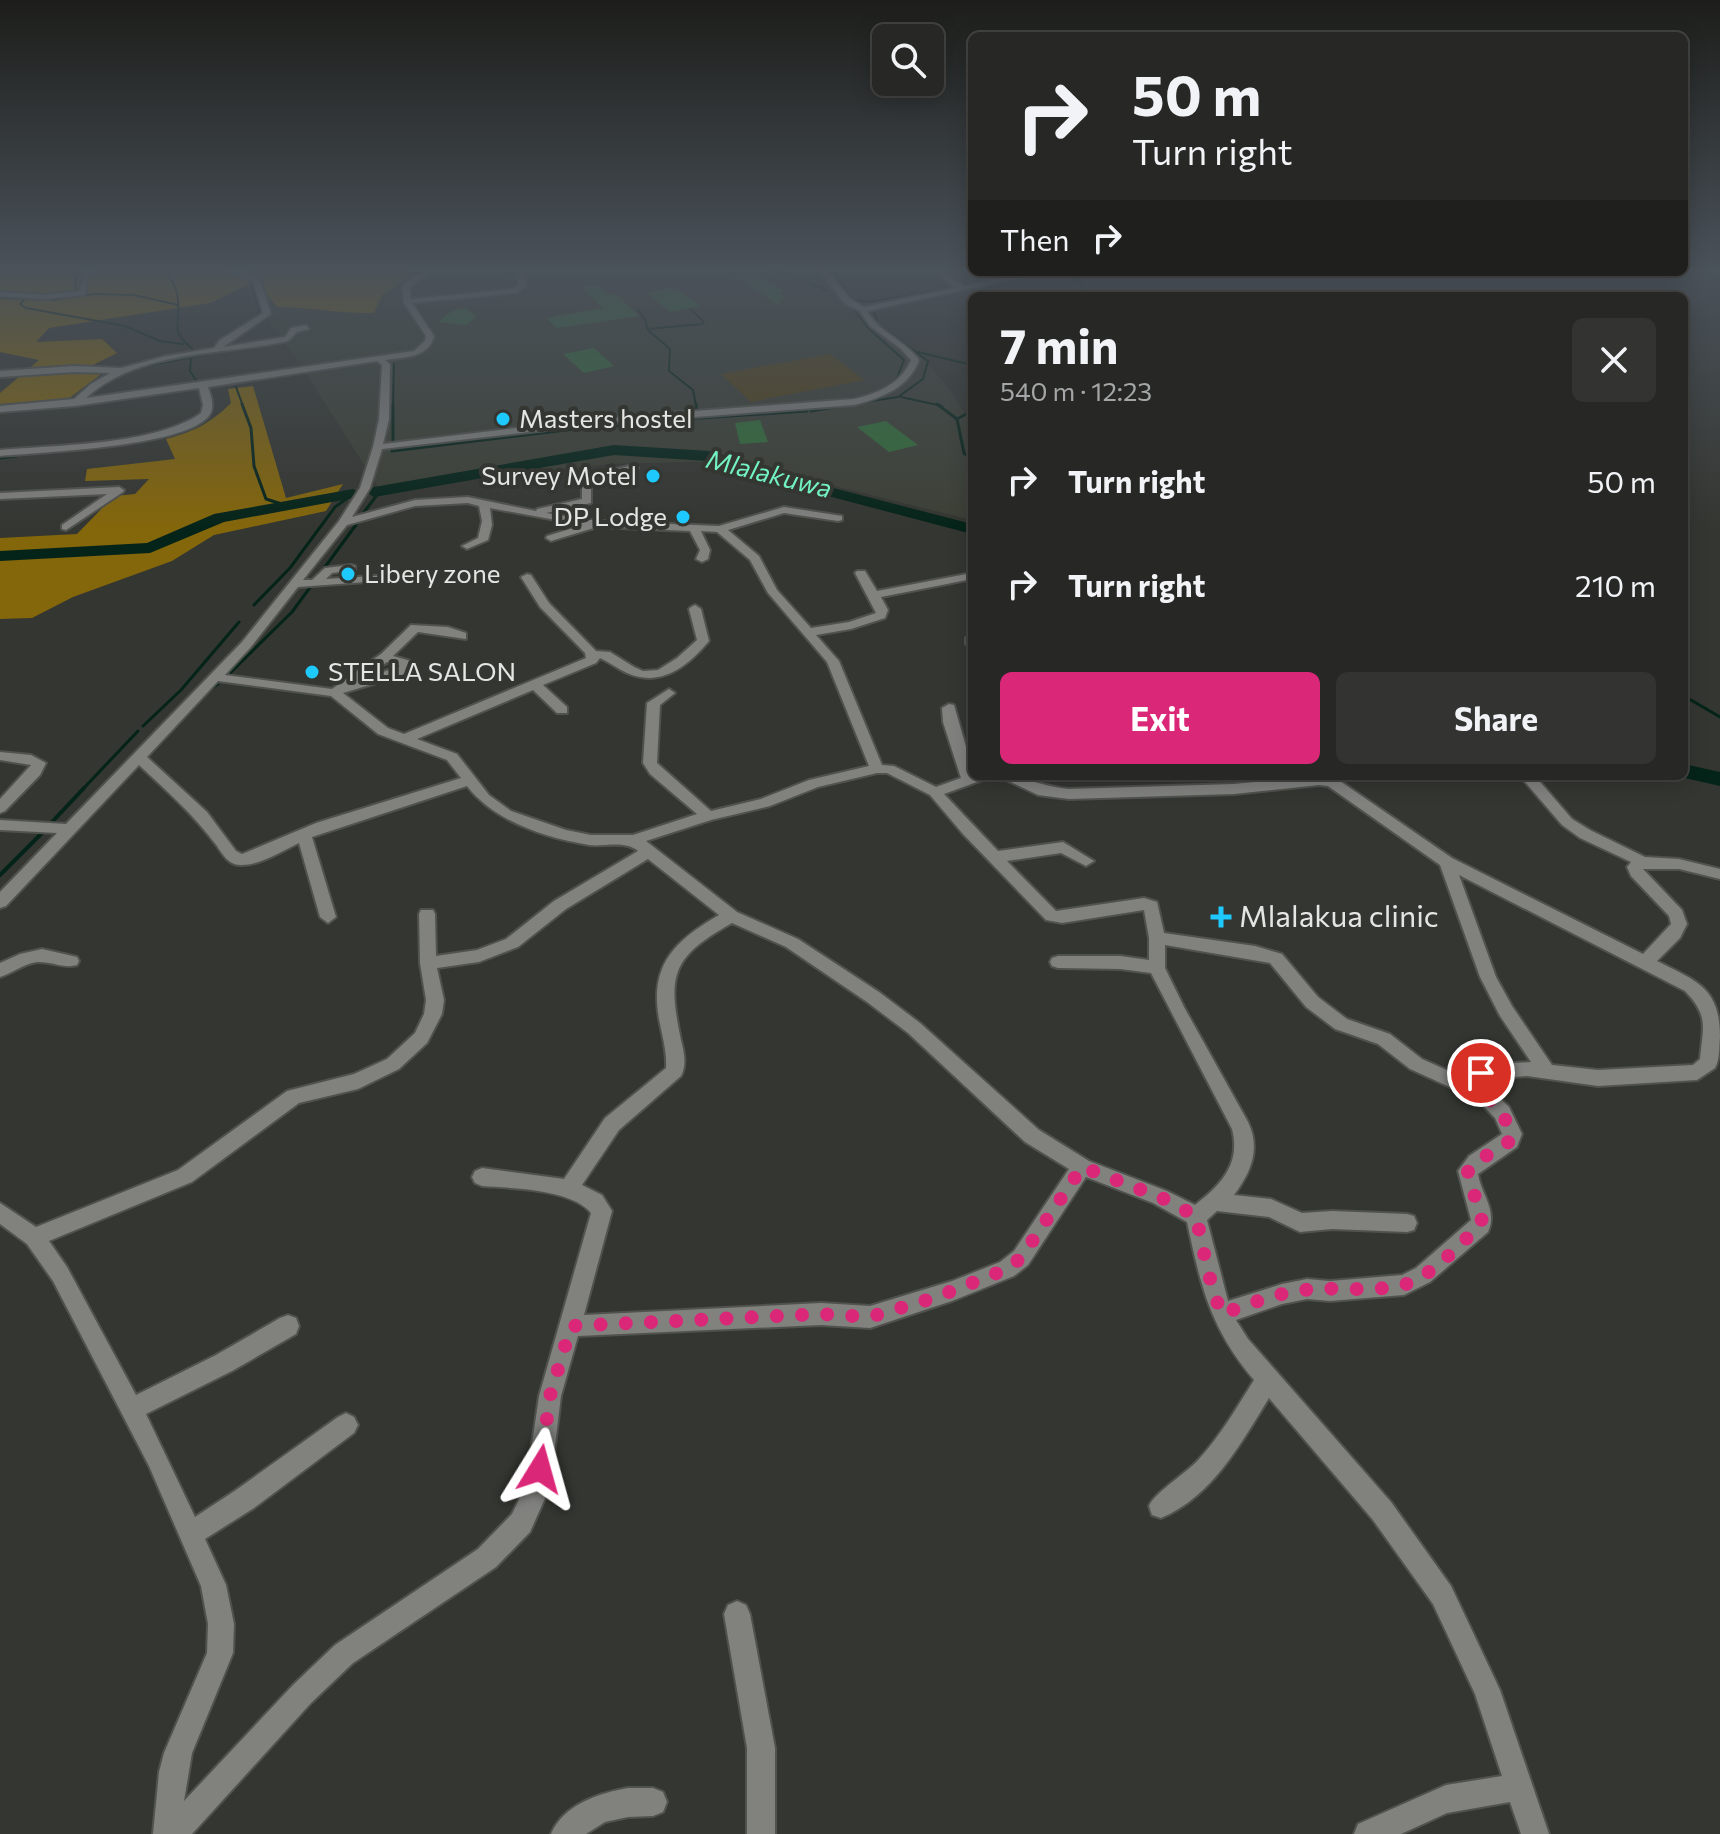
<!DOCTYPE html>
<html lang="en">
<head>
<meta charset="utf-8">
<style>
  :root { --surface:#272825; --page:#333432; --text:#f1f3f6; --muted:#a4a6a7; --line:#434442; --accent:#db2777 }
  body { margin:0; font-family:Commissioner,sans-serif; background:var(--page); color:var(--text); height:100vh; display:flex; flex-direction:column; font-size:30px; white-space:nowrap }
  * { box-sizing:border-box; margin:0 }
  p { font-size:26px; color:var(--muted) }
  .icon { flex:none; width:44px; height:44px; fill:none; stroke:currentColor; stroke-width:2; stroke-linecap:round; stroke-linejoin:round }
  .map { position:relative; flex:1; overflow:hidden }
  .details { position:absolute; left:968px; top:292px; width:720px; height:488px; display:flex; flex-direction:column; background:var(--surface); border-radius:12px; box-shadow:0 4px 20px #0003,0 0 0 2px var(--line) }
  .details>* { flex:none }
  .banner { position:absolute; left:968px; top:32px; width:720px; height:244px; border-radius:12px; box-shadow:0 4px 20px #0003,0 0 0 2px var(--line); background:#272825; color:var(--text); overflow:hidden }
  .controls { position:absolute; left:872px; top:24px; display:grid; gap:16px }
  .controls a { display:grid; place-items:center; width:72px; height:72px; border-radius:12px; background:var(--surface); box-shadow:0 4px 20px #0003,0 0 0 2px var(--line); font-size:40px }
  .pin { position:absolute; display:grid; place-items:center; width:68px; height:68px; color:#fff; margin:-34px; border:4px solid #fff; border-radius:50%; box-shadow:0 2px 8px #0007 }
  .me { position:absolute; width:88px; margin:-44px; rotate:8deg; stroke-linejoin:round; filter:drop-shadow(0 0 6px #0008) }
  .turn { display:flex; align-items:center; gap:28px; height:168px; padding:0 32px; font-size:36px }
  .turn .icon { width:104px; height:104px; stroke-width:2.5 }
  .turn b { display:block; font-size:56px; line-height:68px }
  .then { display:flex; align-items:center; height:76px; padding:0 32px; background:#0003; gap:16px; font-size:30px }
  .round { display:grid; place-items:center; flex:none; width:84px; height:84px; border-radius:12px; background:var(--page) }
  .headline { display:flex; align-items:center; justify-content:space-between; height:136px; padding:0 32px }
  h1 { font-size:48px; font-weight:700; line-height:60px }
  .cta { display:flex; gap:16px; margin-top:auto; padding:16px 32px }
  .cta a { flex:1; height:92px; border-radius:12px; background:var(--accent); color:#fff; font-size:32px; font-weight:700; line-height:92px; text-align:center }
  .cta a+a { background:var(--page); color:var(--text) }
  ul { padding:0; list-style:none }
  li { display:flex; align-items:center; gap:24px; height:104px; padding:0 32px }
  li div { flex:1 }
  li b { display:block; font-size:30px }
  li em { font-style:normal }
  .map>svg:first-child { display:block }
  .built { fill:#3c4036 }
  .green { fill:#534218 }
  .forest { fill:#84660b }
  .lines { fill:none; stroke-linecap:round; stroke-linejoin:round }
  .stream-far2 { stroke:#052419; stroke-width:2 }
  .stream-far1 { stroke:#052419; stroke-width:3 }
  .stream { stroke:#052419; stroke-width:4 }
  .river { fill:#052419; fill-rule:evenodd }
  .building { fill:#326e39 }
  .minor-casing { stroke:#50524d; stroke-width:4 }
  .minor { fill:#81817e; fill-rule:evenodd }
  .route { stroke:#db2777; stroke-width:14; stroke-dasharray:0 25.2 }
  .poi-dot { fill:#1ec9fd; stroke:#343631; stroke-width:3 }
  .labels { text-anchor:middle; stroke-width:8; stroke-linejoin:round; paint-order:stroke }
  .far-poi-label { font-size:26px; fill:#e5e6e3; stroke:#343631; text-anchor:start }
  .far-water-label { font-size:26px; font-style:italic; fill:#73f3c3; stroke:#343631 }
  .poi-label { font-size:30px; fill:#e5e6e3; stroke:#343631; text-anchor:start }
</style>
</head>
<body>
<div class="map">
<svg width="1720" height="1834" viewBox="0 0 1720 1834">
  <rect width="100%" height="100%" fill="#343631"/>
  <path class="built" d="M234,271H821L929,365L950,390L972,424V520L733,461L610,464L380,490L304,370Z"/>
  <path class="green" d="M830,354L864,380L751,402L721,374Z"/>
  <path class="forest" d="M0,271H253L252,283L210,303L49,328L36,342L102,339L117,353L89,367L104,372L68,399L0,404V393L39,360L0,352Z
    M256,271H408L410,277L382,295L374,313C341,314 310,307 277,307L256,280Z
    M253,386L286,498L343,484L326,511L214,535L172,561L73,597L32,618L0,619V538L77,534L114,496L135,494L149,479L85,481L87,469L175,459L166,439C193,432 211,423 231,403L228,389Z"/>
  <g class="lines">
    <path class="stream-far2" d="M82,271L75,279L76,288L83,292
      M166,271C172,281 178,289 178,301C181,331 167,328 196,352
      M774,271L829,291
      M832,271L851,297
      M1062,272L1081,284L1090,296
      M251,284L260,310L252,322
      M92,294L134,295L178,305
      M0,298L54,300L94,294
      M849,299L868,302L978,283
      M24,300L20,304L26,308L125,326L160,341L183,344
      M889,306L1055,272
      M638,310L646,321L647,329L702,324L704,322L686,305
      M855,311L868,328L904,360L897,378L883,390
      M648,330L670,349L669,371L693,390L696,406
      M209,350L224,338
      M918,352L972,365
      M191,358L190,371L199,385
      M140,367L213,353
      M124,368L161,357
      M236,387L243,406
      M901,397L942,406
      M840,400L871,395
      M393,406L394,364
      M839,406L898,397L923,379L928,361L878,324L873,309H876"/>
    <path class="stream-far1" d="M242,404L251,428L254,466L266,499L288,506
      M696,404L697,412
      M937,404L957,419
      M811,411L852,404
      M972,411L957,419L964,453L972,459
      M613,417L637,416
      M685,419L807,411
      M613,426L675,420
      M393,442V404
      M392,451L600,426
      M0,458L16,456
      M361,516L380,491
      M254,605L290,568L335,507L353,494
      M225,678L292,612L358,522
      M209,690L218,684
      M1684,696L1720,717
      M143,726L181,690L239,622
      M82,790L138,731"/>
    <path class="stream" d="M52,822L84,788
      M0,875L44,831"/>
    <path class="river" d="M614,445L710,451L787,476L972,524V534L775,482L708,461L614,455L374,497L366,492L374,487Z
      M353,489L361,494L359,497L224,522L150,553L0,561V551L147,543L214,514Z
      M1684,764L1720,772V786L1676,776H1684Z"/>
  </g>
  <path class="building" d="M750,274L784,290L779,293L784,296L778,305L734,276Z
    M597,285L608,295L615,294L639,316L557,328L547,318L603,308L581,287Z
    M670,288L676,289L701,306L670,312L647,293Z
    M466,308L476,317L466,325L438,322L452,311Z
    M594,348L614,366L584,373L563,354Z
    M760,420L768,442L740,444L735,423Z
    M886,421L918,445L889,452L857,427Z"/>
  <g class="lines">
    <g class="minor-casing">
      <path id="minor" d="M85,271H92L88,276L85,295L45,299L0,296V292L45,295L79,291Z
        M231,271H241L259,278L271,314L223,347L285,337L291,328L306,325L309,329L297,332L288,341C221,356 140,349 86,398L414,351L425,341L426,336L404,303L402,287C412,277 422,271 436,271L416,282L410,287L411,299L512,289L518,285L517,271H524L526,286L517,293L412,303L434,336C429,358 404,357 385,360L390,364L389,419L383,444L590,419L854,399C877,394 902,383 911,360L900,348L870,326L860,311L844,303L820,271H827L850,299L864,307L956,288L934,271H942L964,286L1032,272H1046L867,311C879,333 905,340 919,360C909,388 881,398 854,405L590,425L382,449L370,488L352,517L415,500L468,497L536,511L537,509L582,499V477L633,465L638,468L636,470L591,481V503L546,513L598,521L719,526L784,507L842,516V520L838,521L784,513L728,530L759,556L777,590L811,628L849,622L876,613L855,573L857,571H865L877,591L972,573V579L881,597L888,610L885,618L851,629L816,635L839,661L882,765L894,766L936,787L961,778L943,722L942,708L949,704L954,705L972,768V776H987L985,779L944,794L998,851L1063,842L1094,861L1086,866L1061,853L1007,861L1056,911L1144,898L1157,902L1164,933L1255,946L1282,954L1318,997L1347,1019L1390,1034L1422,1059L1460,1076H1464L1481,1065L1531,1062L1500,1016L1480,977L1440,865L1328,786L1319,785L1234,794L1069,799L1038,795L998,776C1023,776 1044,787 1069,789L1234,784L1314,776L1337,779L1452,858L1643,954L1671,924L1669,916L1631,876L1627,867L1631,862L1580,838L1562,825L1520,776H1535L1572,819L1590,830L1645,857L1679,859L1720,869V879L1679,869H1643L1682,910L1687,924L1680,938L1657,961C1696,981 1720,987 1720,1037C1719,1047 1720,1059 1715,1068L1697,1080L1598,1086L1527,1076L1485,1080L1483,1082L1509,1107L1522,1134L1517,1147L1478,1174C1481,1194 1498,1211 1488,1232L1430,1282L1404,1295L1330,1301L1307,1299L1282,1304L1236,1320L1248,1339L1391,1502L1451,1586L1500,1690L1549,1834H1521L1510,1802L1447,1813L1401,1834H1354L1358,1824L1446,1785L1502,1776L1475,1694L1433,1604L1373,1520L1269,1398C1242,1442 1212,1497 1161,1518L1152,1515L1149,1506C1155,1492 1187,1473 1199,1459C1221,1435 1237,1407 1254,1380C1210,1328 1201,1287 1187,1222L1153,1203L1086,1177L1028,1265L1014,1276L952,1301L870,1328L821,1325L578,1336L561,1396L550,1487L530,1532L496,1567L353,1663L311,1703L192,1834H153L159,1772L164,1753L207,1653L208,1624L201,1586L149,1466L53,1281L27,1244L0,1224V1203L36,1227L178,1170L287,1091L354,1074L387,1059L415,1033L424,1014L426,1000L420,963L419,914L421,910H433L435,914L436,956L477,950L506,939L554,901L638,851C624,840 605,847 589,845C545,838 494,821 467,786L312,837L336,917L328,923L320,917L299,843C282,851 259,866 240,865C229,865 223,855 217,846C194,815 167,791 139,765L6,906L0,908V892L57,833L0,830V820L66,824L242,642L339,521L360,488L373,447L379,419L382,365L377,361L208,387C211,396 216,408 208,417C181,447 43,452 0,456V450C55,445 157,445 201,413L203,405L199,388L75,406L0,412V406L74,399L91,384L110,373L74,372L0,377V371L74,366L121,368L166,356L214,348L220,340L263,313L253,281ZM468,503L479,506L482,521L478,538L462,546L467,549L488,540L492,525L490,508L583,525L547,536L546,538L551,541L597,527L690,531L700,550L696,559L702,562L708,559L710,550L701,531L717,532L750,560L768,593L827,662L869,766L809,780L761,799L711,811L657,763L660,705L675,693L669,689L647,703L643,763L650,774L697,814L633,835H591L566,830L511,811L489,795L457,754L417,739L533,690L557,713H567V707L543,685L596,663L600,658C609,662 618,669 627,673C661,688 688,666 709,641L701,609L695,605L691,607L689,609L697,640L677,658L658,670L643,671L634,667L610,652L596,651L549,603L531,575L527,574L521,577L540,607L585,653L586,658L404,734L388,728L343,693L400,676L414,668V662L393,656L418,632L466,639V633L448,627L411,625L381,654L332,689L225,675L250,648L298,587L393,580V576L389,575L326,579L332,573L355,570V566L351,565L325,568L312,580H303L347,525L415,506ZM387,662L400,666L363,679ZM218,681L331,696L378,734L447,760L461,778L316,823L242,854L236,851L207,812L147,757ZM877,773H887L930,795L963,834L1046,920L1062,923L1144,910L1149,938V960L1120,956H1058L1052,958L1050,962L1052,966L1058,968L1120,969L1151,973L1232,1129C1241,1164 1221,1185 1195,1205L1167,1191L1089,1161L1039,1130L920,1023L879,992L798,939L737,912L646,841L711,820L770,806L818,787ZM648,859L719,915C676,940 649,964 659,1019C662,1035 667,1051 666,1068L605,1118L564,1179L482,1168L475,1171L472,1177L475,1183L482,1186C511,1188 572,1189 591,1213L539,1396L526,1485L512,1514L478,1549L335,1645L293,1685L184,1801L192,1753L233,1653L234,1624L226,1585L205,1539L254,1508L354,1433L358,1425L354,1417L346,1413L338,1417L236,1490L195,1517L146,1414L232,1371L296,1334L299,1326L296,1318L288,1315L280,1318L216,1355L136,1395L67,1267L49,1241L192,1182L299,1103L358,1089L399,1069L427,1043L442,1014L444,1000L437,968L479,962L518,947L566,909ZM1459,875L1685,991C1709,1016 1703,1026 1700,1059L1693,1065L1598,1070L1552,1065L1512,1006L1496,977ZM732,923L786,947L867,1002L908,1033L1025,1142L1069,1169L1014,1251L1000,1262L952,1281L870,1306L821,1303L584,1315L612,1211L602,1195L582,1185L619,1130L681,1076C687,1065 684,1052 681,1040C667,974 672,957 732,923ZM1165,945L1270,963L1306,1007L1335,1029L1378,1044L1410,1069L1452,1088L1469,1091L1495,1118L1502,1134L1469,1156L1458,1171L1471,1220L1416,1268L1402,1275L1330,1281L1307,1279L1282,1284L1228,1301L1207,1220L1217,1211L1269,1217L1300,1232L1332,1229L1407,1232L1414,1230L1417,1223L1414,1216L1407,1214L1332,1211L1302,1213L1271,1199L1234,1195C1251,1172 1261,1149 1248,1122L1184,1007L1165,968Z
        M119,487L124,490L123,492L66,530L62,529V525L107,494L0,499V493Z
        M972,636V644H966V638Z
        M0,752L31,755L46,763L40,775L5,811L0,813V799L31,765L0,760Z
        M42,949L77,957L79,961L77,965C64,969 51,961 37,962C23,964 13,973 0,977V963L20,954Z
        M737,1601L746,1605L750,1614L775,1748V1834H747V1748L724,1614L728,1605Z
        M628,1788H653L663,1792L667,1802L663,1812L653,1816L628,1817L605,1822L586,1834H551C563,1805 599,1793 628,1788Z"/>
    </g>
    <use href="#minor" class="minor"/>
  </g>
  <linearGradient id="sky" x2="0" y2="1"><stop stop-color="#1d1e1b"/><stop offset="0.51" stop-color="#4a525a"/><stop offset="1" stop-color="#4a525a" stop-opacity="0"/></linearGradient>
  <rect width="1720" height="528" fill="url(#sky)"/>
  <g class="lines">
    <path class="route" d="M540,1469L550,1396L571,1326L821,1314L870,1317L937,1297L1007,1269L1021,1258L1082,1167L1160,1197L1196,1216L1208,1272L1221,1314C1248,1305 1276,1293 1304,1290C1336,1286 1371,1293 1403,1285C1432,1277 1459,1244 1481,1225C1485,1205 1467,1191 1468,1171L1476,1162L1510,1141L1512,1134L1502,1113L1471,1081L1481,1073"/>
  </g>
  <g class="poi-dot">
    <circle cx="503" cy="419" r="8"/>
    <circle cx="653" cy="476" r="8"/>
    <circle cx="683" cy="517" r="8"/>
    <circle cx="348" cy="574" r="8"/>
    <circle cx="312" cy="672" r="8"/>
    <path d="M1217 905h8v8h8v8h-8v8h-8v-8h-8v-8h8z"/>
  </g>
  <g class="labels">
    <g class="far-poi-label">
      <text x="519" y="428">Masters hostel</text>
      <text x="637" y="485" text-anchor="end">Survey Motel</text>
      <text x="667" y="526" text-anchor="end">DP Lodge</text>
      <text x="364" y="583">Libery zone</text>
      <text x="328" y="681">STELLA SALON</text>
    </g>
    <g class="far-water-label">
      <text transform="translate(769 474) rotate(14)" y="9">Mlalakuwa</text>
    </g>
    <g class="poi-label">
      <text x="1239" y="927">Mlalakua clinic</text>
    </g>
  </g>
</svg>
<div class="controls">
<a><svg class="icon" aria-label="search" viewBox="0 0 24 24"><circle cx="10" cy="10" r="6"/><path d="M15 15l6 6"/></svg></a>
</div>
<div class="pin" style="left:1481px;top:1073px;background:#d93025"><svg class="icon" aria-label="arrive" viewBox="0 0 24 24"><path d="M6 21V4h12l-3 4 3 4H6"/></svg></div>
<svg class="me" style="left:540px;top:1469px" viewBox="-20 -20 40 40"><path d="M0-17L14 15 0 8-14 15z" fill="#db2777" stroke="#fff" stroke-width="4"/></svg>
<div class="banner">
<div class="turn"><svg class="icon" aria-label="right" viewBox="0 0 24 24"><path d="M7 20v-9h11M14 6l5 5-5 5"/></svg><div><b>50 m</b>Turn right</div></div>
<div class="then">Then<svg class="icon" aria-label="right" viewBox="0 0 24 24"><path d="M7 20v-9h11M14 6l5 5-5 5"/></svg></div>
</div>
<section class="details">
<div class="headline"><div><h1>7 min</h1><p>540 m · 12:23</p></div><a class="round"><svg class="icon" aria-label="close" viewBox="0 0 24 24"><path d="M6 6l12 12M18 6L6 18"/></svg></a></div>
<ul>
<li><svg class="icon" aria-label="right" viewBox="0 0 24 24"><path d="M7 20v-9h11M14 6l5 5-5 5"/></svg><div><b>Turn right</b></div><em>50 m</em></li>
<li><svg class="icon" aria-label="right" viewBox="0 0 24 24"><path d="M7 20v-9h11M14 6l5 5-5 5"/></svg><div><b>Turn right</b></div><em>210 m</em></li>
</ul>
<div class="cta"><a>Exit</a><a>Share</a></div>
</section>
</div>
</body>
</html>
